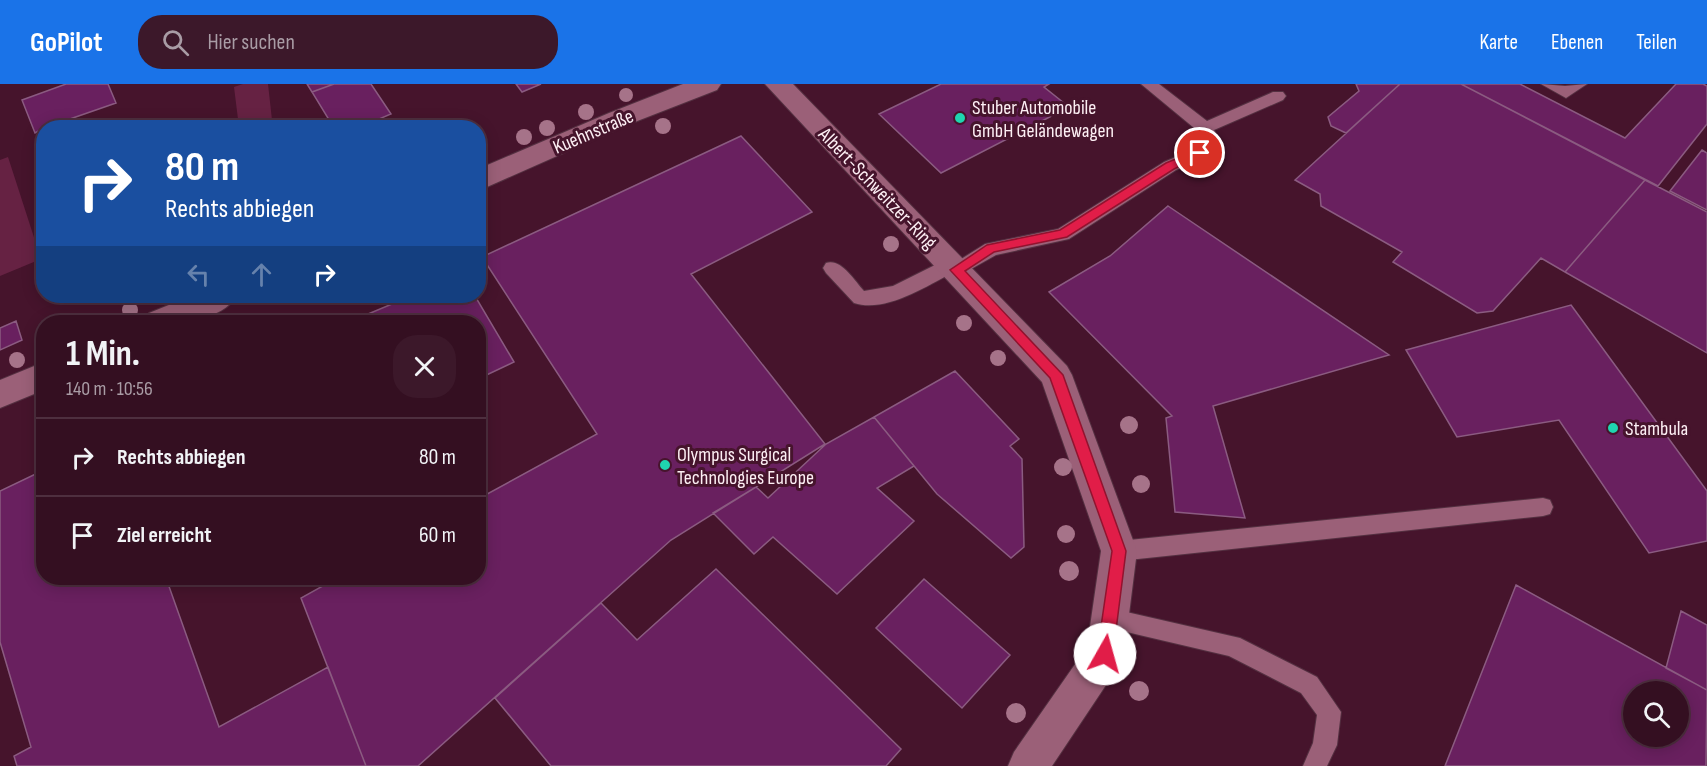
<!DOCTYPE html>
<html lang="de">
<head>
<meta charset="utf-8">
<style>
  :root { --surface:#340f21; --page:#3c182a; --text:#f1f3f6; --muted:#a99ca5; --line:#4e2f3f; --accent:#1a73e8 }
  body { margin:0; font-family:"Sofia Sans Condensed",sans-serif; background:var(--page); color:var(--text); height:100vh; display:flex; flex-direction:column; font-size:22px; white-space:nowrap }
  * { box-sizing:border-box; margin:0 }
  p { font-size:20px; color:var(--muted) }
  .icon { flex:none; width:33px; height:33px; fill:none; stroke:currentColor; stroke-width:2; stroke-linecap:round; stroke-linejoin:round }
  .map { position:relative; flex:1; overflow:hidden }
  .panel { position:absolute; left:36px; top:231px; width:450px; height:270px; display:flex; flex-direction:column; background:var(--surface); border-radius:24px; box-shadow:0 3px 15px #0003,0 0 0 2px var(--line) }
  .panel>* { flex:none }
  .hud { position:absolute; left:36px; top:36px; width:450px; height:183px; border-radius:24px; box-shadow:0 3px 15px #0003,0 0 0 2px var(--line); background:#1a4fa0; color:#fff; overflow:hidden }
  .tools { position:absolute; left:1623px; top:597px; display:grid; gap:12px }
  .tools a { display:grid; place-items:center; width:66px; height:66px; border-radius:50%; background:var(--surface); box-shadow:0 3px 15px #0003,0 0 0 2px var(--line); font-size:30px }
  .pin { position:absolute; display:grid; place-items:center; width:51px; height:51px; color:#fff; margin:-26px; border:3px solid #fff; border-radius:50%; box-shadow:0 2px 6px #0007 }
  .me { position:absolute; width:66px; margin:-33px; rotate:7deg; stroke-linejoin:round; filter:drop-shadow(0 0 4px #0008) }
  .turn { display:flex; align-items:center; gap:21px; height:126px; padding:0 30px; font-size:27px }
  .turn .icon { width:78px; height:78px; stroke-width:2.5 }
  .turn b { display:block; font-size:42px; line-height:51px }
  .lanes { display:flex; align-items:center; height:57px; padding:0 30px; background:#0003; justify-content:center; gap:30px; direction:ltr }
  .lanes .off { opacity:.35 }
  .round { display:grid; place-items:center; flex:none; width:63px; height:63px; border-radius:24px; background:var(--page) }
  .headline { display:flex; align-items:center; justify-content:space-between; height:102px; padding:0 30px }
  h1 { font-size:36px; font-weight:700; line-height:45px }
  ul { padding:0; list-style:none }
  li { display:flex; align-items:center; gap:18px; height:78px; padding:0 30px; border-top:2px solid var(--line) }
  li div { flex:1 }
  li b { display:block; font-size:22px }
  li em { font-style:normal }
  header { display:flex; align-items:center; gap:36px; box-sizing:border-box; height:84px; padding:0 30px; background:var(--accent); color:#fff }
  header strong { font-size:28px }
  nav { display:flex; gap:33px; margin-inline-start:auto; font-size:21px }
  .search { width:420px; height:54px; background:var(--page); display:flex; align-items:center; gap:15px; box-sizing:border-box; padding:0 21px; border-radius:24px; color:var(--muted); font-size:22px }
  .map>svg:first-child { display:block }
  .green { fill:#662243 }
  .building { fill:#69205f; stroke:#8b5b81; stroke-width:1.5; fill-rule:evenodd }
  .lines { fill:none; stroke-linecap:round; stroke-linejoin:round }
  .service-casing { stroke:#543041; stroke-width:2 }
  .minor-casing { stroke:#543041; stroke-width:2 }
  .tertiary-casing { stroke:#543041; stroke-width:2 }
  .service { fill:#9b6078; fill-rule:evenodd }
  .minor { fill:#9b6078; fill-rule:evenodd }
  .tertiary { fill:#9b6078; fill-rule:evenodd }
  .tree { fill:#a67389 }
  .route { fill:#e11d48; stroke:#92132f; stroke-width:1.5 }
  .poi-dot { fill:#1fd5b0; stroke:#46142c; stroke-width:2 }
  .labels { text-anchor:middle; stroke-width:6; stroke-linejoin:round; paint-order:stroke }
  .poi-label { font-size:20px; fill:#fdeff4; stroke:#46142c; text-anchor:start }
  .street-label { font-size:20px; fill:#fdeff4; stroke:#46142c }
</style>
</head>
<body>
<header>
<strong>GoPilot</strong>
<div class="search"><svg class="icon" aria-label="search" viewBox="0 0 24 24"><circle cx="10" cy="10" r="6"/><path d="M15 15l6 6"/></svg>Hier suchen</div>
<nav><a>Karte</a><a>Ebenen</a><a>Teilen</a></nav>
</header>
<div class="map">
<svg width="1707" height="682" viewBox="0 0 1707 682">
  <rect width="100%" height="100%" fill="#46142c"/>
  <path class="green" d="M243,0H268L272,36L268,43H239L234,3Z
    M8,73L41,175L0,192V76Z"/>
  <path class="building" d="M66,0H108L116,19L44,44L35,49L22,16Z
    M307,0H334L312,8Z
    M334,0H371L391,30L358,44H334L312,8Z
    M516,0H541L522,8Z
    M941,0H1049L1044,3L1069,23L941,89L879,30Z
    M1356,0H1400L1346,49L1331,42L1328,33L1359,7Z
    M1400,0H1461L1645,96L1565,188L1541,174L1493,227L1477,229L1393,178L1402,168L1321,122L1320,110L1295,96Z
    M1461,0H1520L1625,54L1676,0H1703L1707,2V40L1658,102Z
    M741,52L812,128L691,190L825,360L671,456L418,682H366L301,514L337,494H478V415L597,350L482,173Z
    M1702,66L1707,69V126L1670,107Z
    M1645,96L1707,128V269L1565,188Z
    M1168,122L1389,271L1213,322L1245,434L1175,428L1166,334L1172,332L1049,208L1110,172Z
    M411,212H475L514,278L478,295V238H349Z
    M1571,221L1707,407V457L1649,469L1559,336L1457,353L1406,266Z
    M16,237L22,256L0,266V244Z
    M955,287L1019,355L1010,362L1022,375L1024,463L1011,474L937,410L874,333Z
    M874,333L914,382L877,404L914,437L837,510L773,453L754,470L713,429L756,403L768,414L826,360Z
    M44,386V494H166L219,643L328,583L366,682H17L14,672L31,663L0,558V407Z
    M716,485L901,665L886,682H551L495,614L601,519L637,556Z
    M924,495L1010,571L962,624L876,544Z
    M1516,501L1707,606L1706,682H1445ZM1634,608H1678V652H1634Z
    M1681,527L1707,541V606L1666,584Z"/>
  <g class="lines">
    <g class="service-casing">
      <path id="service" d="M1141,0H1159L1207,37L1273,8H1283L1286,12L1283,16L1214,46L1223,62L1221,66L1176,86L1069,155L996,171L957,193L950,190C924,204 884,229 854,219L826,189L823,184L826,179C841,174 854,196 864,207L893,202L945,176L951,174L958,177L985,160L1058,145L1164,78L1206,60L1199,48Z
        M1541,0L1565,2L1587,0L1566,14Z
        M1543,414L1550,416L1553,423L1550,430L1543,432L1119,477L1112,474L1108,467L1112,460L1119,457Z
        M1109,524L1240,554L1317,593L1341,628L1337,661L1327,682H1303L1313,659L1317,631L1301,609L1229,572L1101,542L1098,535L1101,528Z"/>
    </g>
    <g class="minor-casing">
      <path id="minor" d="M765,0H793L1067,282L1072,291L1137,467L1124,570L1118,583L1052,682H1008L1014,668L1087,563L1101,467L1042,298Z"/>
    </g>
    <g class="tertiary-casing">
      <path id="tertiary" d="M683,0H721L717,6L627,41L478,107V85L609,29Z
        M191,212H236C222,239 172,238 145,238L149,229Z
        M44,278V306L0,324V296Z"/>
    </g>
    <use href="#service" class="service"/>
    <use href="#minor" class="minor"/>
    <use href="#tertiary" class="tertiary"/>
  </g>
  <g class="tree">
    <circle cx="626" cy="11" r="7"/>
    <circle cx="586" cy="28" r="8"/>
    <circle cx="663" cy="42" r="8"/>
    <circle cx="547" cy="44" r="8"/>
    <circle cx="524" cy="53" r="8"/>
    <circle cx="891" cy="160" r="8"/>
    <circle cx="130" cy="226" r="8"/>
    <circle cx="964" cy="239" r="8"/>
    <circle cx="998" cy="274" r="8"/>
    <circle cx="17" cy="276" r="8"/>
    <circle cx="1129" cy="341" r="9"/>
    <circle cx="1063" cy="383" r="9"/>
    <circle cx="1141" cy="400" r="9"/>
    <circle cx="1066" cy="450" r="9"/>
    <circle cx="1069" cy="487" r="10"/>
    <circle cx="1139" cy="607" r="10"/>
    <circle cx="1016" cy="629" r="10"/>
  </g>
  <path class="route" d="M1200,65L1206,69L1204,71L1174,85L1067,153L994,168L965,187L1063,291L1126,467L1113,570L1111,575L1105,578L1100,575L1097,570L1112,467L1050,294L950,186L987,161L1060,146L1166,79Z"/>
  <g class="poi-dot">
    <circle cx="960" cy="34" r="6"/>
    <circle cx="1613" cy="344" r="6"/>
    <circle cx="665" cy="381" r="6"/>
  </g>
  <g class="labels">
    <g class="poi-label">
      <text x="972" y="30">Stuber Automobile<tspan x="972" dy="23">GmbH Geländewagen</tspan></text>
      <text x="1625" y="351">Stambula</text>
      <text x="677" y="377">Olympus Surgical<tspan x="677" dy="23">Technologies Europe</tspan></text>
    </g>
    <g class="street-label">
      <text transform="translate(593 47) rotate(-23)" y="7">Kuehnstraße</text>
      <text transform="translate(878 104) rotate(46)" y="7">Albert-Schweitzer-Ring</text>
    </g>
  </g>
</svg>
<div class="tools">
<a><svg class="icon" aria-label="search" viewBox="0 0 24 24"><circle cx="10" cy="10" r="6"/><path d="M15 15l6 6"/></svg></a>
</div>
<div class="pin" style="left:1200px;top:69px;background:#d93025"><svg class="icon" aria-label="arrive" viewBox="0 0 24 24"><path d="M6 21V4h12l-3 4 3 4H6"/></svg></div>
<svg class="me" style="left:1105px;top:570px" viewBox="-20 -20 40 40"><circle r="19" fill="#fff"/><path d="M0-13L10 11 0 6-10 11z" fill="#e11d48"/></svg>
<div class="hud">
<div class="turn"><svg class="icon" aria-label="right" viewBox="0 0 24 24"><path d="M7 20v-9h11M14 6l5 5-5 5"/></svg><div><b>80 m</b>Rechts abbiegen</div></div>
<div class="lanes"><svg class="icon off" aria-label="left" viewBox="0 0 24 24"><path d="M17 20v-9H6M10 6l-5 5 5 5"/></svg><svg class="icon off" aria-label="ahead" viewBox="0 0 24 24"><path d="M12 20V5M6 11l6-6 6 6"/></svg><svg class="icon" aria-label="right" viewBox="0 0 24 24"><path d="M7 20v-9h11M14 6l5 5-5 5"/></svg></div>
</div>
<section class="panel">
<div class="headline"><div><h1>1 Min.</h1><p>140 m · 10:56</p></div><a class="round"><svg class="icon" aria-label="close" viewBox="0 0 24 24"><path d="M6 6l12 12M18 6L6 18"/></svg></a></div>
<ul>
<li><svg class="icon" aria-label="right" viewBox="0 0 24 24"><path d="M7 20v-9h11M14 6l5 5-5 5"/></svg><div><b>Rechts abbiegen</b></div><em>80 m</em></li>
<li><svg class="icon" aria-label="arrive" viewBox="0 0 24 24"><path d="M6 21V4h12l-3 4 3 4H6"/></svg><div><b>Ziel erreicht</b></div><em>60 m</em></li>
</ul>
</section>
</div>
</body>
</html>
